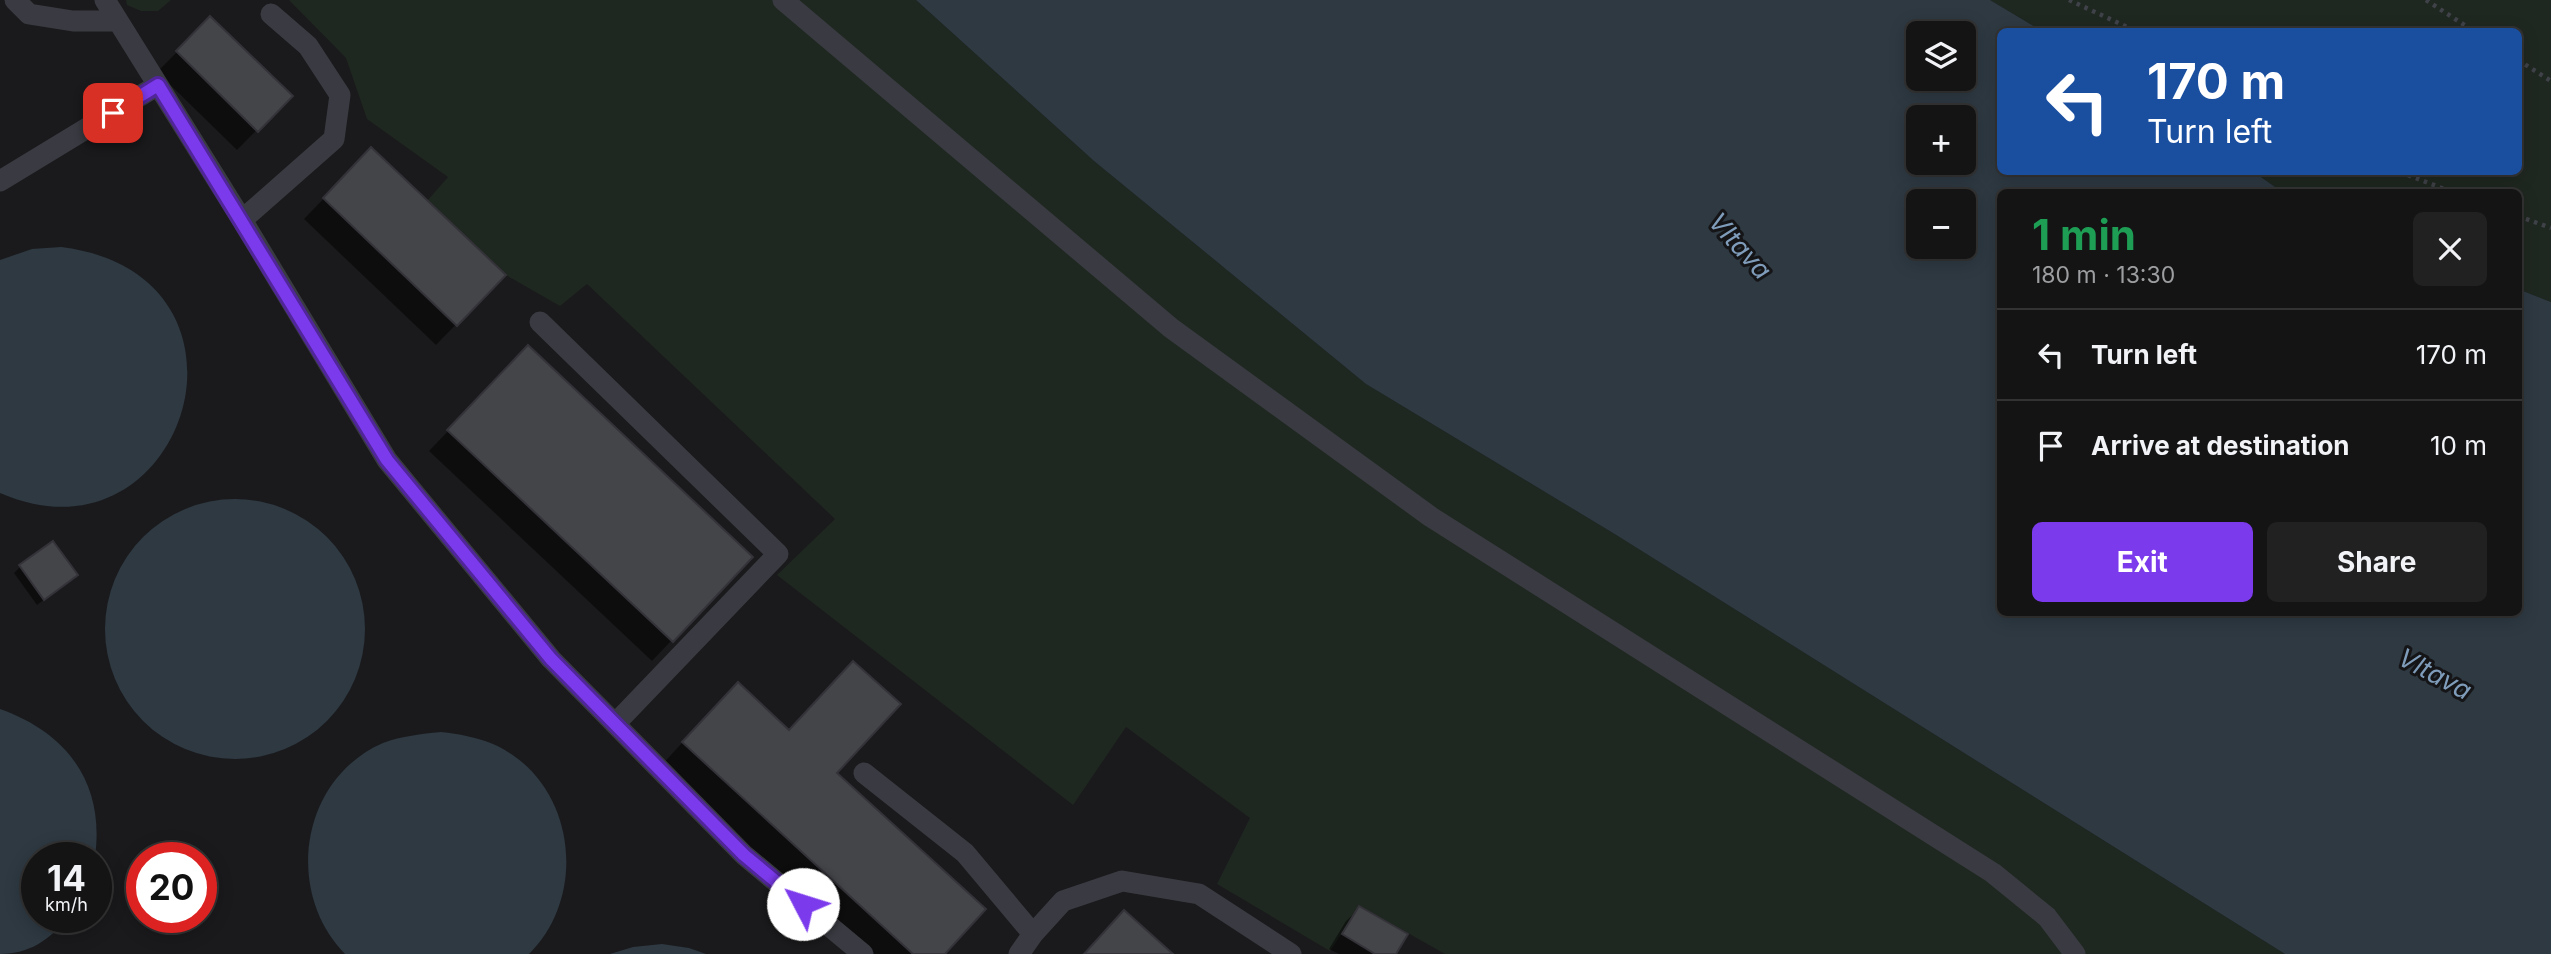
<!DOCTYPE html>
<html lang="en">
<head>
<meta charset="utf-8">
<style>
  :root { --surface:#141415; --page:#212122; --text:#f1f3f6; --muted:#9d9ea0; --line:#333334; --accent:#7c3aed }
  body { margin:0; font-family:Inter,sans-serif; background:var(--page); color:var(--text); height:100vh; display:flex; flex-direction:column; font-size:26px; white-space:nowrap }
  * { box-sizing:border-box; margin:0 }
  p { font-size:23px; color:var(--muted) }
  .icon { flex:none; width:38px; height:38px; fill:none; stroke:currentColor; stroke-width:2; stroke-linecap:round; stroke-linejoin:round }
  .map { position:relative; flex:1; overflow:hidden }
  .drawer { position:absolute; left:1997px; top:189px; width:525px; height:427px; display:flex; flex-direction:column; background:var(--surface); border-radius:10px; box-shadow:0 4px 18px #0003,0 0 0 2px var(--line) }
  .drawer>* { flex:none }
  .top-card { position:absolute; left:1997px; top:28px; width:525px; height:147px; border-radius:10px; box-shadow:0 4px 18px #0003,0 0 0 2px var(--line); background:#1a4fa0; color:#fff; overflow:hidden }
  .tools { position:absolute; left:1906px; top:21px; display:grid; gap:14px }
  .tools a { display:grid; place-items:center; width:70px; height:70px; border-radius:10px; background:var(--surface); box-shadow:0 4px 18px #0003,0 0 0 2px var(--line); font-size:35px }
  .speed { position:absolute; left:21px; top:842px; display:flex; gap:14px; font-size:35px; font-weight:700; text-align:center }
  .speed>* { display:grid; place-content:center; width:91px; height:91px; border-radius:50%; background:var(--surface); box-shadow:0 4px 18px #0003,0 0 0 2px var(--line); line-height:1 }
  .speed small { font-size:18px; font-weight:400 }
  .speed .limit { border:10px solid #d22; background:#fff; color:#111 }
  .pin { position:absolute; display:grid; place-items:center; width:60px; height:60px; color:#fff; margin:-30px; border-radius:14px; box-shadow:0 4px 10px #0006 }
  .me { position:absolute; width:77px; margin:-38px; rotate:310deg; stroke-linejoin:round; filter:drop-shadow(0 0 5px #0008) }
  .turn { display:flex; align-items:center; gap:24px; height:147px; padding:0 35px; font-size:32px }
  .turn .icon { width:91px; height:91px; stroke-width:2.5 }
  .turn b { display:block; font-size:49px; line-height:60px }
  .round { display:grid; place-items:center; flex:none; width:74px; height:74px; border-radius:10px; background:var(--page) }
  .head { display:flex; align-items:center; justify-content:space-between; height:119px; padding:0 35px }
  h1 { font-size:42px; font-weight:700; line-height:52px; color:#1e9e55 }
  .primary-button { display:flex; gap:14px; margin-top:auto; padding:14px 35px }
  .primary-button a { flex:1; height:80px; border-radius:10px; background:var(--accent); color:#fff; font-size:28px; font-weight:700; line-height:80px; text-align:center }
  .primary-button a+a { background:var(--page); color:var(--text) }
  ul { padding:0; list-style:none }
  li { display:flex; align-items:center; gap:21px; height:91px; padding:0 35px; border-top:2px solid var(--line) }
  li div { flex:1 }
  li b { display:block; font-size:26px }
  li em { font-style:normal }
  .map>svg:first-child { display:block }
  .green { fill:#1f2820 }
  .water { fill:#2e3942; fill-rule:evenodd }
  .shadow { fill:#0007 }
  .building { fill:#444549; stroke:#343339; stroke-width:2 }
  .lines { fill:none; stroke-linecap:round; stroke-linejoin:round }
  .path { stroke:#404249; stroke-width:4.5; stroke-dasharray:3.5 5; stroke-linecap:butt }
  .lane { stroke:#3a3b42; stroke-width:21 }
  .route-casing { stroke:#51269a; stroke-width:18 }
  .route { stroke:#7c3aed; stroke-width:12 }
  .labels { text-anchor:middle; stroke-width:6; stroke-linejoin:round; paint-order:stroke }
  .water-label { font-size:26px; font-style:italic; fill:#7f9dbb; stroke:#151517 }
</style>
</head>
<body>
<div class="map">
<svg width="2551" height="954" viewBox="0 0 2551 954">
  <rect width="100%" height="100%" fill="#1a1a1c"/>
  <path class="green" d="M126,0H171L158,11H141L127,5Z
    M289,0H916L1094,161L1366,384L1613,533L2285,954H1445L1360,906L1330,951L1217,884L1250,818L1126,727L1073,805L777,575L835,519L587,284L560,306L506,275L427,201L448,177L367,119L346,58Z
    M1990,0H2551V302L2518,289V192H2282L2254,172H2518V32L2042,31Z"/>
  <path class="water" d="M916,0H1990L2042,31L2000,32V172H2254L2282,192H2000V612H2518V289L2551,302V954H2285L1613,533L1366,384L1094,161ZM1964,33V79H1918V33ZM1964,117V163H1918V117ZM1964,201V247H1918V201Z
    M61,247C279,274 186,574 0,493V260L32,249Z
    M105 629a130 130 0 1 1 260 0a130 130 0 1 1-260 0Z
    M0,709C68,733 105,784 95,857L37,858V917H68C50,940 29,954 0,954Z
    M441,732C459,734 476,737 493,744C575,780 590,894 529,954H345C284,892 300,779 383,743C402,736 421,734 441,732Z
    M662,944L689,948L706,954H610L633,947Z"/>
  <path class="shadow" d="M210,19L290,96L237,150L157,72Z
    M352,169L503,276L436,345L304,219Z
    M509,367L751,557L652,661L429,451Z
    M20,567L69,581L37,605L14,573Z
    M713,709L835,773L943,954H862L659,768Z
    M1360,908L1394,954H1339L1329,949L1346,921Z"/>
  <path class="building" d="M210,16L293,96L258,132L176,51Z
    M371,147L506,275L457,326L323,198Z
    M528,345L753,557L673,642L447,430Z
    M53,541L78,575L44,600L19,565Z
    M853,661L901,704L837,773L986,909L945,954H913L682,742L738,682L789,730Z
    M1359,906L1408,934L1396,954H1375L1342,934Z
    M1124,910L1173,954H1084Z"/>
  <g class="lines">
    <path class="path" d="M2069,0L2138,32
      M2426,0L2475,32
      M2518,60L2551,81
      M2400,172L2452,192
      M2518,216L2551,228"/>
    <path class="lane" d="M15,0L29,14L73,21H117
      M105,0L242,220L387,460L551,659L744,855L863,954
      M783,0L1171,328L1431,517L1993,873L2047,917L2075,954
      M0,181L158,85
      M242,220L334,139L340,95L308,46L271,14
      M540,322L778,554L615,724
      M864,773L965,853L1033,934L1019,954
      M1033,934L1063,901L1122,881L1199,894L1291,954"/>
  </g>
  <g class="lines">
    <g class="route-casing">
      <path id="route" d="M113,113L158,85L387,460L551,659L744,855L803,904"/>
    </g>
    <use href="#route" class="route"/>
  </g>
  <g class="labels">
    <g class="water-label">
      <text transform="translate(1740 246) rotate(48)" y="9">Vltava</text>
      <text transform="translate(2435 674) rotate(28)" y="9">Vltava</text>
    </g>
  </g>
</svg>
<div class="tools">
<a><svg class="icon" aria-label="layers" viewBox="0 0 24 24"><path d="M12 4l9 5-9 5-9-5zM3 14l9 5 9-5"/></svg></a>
<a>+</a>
<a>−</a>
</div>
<div class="speed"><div>14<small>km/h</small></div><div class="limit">20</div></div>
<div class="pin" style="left:113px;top:113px;background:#d93025"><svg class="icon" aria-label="arrive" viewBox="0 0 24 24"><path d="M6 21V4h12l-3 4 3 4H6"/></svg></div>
<svg class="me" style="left:803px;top:904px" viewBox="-20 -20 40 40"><circle r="19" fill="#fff"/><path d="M0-13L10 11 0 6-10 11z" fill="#7c3aed"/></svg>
<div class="top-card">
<div class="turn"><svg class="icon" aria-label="left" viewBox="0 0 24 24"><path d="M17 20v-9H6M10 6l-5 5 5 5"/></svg><div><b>170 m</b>Turn left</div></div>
</div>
<section class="drawer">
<div class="head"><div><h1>1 min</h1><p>180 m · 13:30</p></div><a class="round"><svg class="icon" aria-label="close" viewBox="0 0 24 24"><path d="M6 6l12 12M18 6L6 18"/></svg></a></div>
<ul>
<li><svg class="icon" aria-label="left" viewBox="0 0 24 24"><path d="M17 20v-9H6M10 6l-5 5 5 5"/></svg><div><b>Turn left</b></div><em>170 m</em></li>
<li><svg class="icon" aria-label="arrive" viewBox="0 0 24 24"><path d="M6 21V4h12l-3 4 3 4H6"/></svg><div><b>Arrive at destination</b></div><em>10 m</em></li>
</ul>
<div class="primary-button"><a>Exit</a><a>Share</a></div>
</section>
</div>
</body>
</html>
